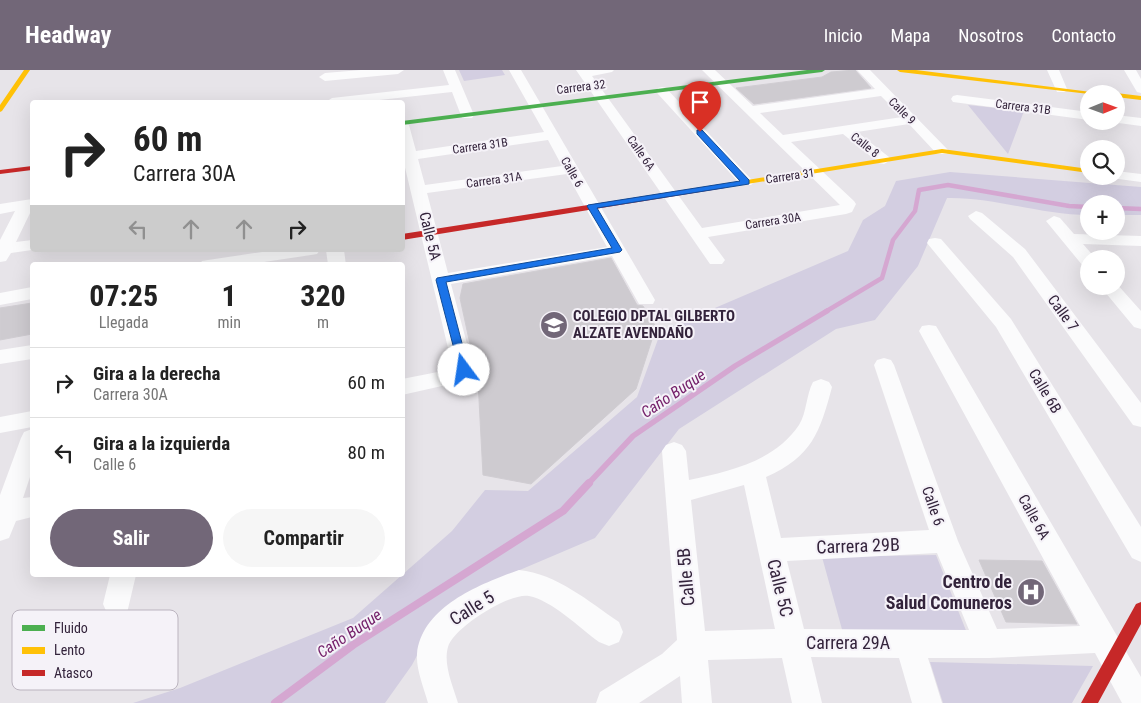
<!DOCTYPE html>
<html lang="es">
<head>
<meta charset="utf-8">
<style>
  :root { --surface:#fff; --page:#f6f6f6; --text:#222; --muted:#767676; --line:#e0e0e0; --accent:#726778 }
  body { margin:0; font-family:"Roboto Condensed",sans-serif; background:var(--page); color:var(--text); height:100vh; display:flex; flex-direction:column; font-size:19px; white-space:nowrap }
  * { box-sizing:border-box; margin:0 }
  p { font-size:16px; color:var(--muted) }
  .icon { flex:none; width:28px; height:28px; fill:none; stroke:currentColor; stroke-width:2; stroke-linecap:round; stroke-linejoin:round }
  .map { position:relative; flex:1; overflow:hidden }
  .side { position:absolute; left:30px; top:192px; width:375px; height:315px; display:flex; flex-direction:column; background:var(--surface); border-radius:5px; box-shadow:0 5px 20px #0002 }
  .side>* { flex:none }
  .banner { position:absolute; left:30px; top:30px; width:375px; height:152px; border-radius:5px; box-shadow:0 5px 20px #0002; background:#fff; color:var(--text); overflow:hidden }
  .needle { width:32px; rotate:89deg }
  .controls { position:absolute; left:1080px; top:15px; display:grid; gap:10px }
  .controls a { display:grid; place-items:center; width:45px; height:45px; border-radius:50%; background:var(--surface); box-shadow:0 5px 20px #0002; font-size:25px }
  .pin { position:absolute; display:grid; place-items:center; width:42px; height:42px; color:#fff; margin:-51px -21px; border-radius:50% 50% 50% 0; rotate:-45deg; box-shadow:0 0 5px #0007 }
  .pin .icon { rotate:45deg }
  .me { position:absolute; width:55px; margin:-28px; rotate:346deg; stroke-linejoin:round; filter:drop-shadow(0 0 4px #0008) }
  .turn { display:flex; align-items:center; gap:18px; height:105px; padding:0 20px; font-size:22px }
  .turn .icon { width:65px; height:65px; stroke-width:2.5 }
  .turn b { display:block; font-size:35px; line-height:42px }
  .lanes { display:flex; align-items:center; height:48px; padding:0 20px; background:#0003; justify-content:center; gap:25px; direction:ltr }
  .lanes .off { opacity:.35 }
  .eta { display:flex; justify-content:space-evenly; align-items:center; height:85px; text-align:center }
  .eta b { font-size:30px; font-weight:700; line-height:35px }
  .cta { display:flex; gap:10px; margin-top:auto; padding:10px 20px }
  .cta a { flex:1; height:58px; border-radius:30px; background:var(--accent); color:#fff; font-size:20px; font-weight:700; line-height:58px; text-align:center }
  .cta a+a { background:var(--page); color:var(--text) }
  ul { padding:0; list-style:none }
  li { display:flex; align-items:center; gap:15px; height:70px; padding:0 20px; border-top:1px solid var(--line) }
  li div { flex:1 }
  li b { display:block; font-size:19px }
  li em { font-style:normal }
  header { display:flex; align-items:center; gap:30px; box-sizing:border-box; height:70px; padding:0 25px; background:var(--accent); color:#fff }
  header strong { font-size:24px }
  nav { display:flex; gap:28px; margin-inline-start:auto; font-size:18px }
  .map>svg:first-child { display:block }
  .green { fill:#d3cee1 }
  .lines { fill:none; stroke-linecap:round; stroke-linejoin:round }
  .stream-far2 { stroke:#d5a7d1; stroke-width:4.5 }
  .stream-far1 { stroke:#d5a7d1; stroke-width:5.5 }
  .stream { stroke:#d5a7d1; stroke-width:8 }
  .building { fill:#cecbd0; stroke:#d0cdd2 }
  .street { fill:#fbfbfc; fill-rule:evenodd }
  .fast { fill:#4caf50; fill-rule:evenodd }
  .slow { fill:#ffc107; fill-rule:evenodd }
  .jam { fill:#c62828; fill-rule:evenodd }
  .route { fill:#1a73e8; stroke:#114b97 }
  .labels { text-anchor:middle; stroke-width:4; stroke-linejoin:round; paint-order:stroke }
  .far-street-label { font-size:12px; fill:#33233b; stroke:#f5f2f8 }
  .street-label { font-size:15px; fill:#33233b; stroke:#f5f2f8 }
  .poi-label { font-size:15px; font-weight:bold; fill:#33233b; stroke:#f5f2f8; text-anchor:start }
  .water-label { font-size:16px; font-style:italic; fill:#74206a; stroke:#f5f2f8 }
  .near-street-label { font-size:18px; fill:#33233b; stroke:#f5f2f8 }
  .near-poi-label { font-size:18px; font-weight:bold; fill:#33233b; stroke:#f5f2f8; text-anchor:end }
  .key { fill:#f5f2f8; stroke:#bbb4bf; stroke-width:1 }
  .key-label { font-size:14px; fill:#33233b }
</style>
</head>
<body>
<header>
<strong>Headway</strong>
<nav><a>Inicio</a><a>Mapa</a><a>Nosotros</a><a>Contacto</a></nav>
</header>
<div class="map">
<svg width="1141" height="633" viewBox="0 0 1141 633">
  <rect width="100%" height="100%" fill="#e7e4e9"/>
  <path class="green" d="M459,0H502L505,5L464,11Z
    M968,35L1024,41L1008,84Z
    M950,102L1141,117V145H1116V134H1089V145C1041,145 995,127 947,128L918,196L875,250L836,259L679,359L595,468L503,507L438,546L412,595L385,633H133L180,618L353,548L452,461L485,420L528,421L637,327L661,261L848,181L863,150L885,136L896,111Z
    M936,485L967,563H843L822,487Z
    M930,592L1093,596L1072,633H943Z"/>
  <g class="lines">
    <path class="stream-far2" d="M1116,138L1141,139
      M825,242L882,208L893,170L915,141L919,120L948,115L1069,136L1089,137"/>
    <path class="stream-far1" d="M588,414L633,366L735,296L827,241"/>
    <path class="stream" d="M275,633L353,575L563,441L589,413"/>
  </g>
  <path class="building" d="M855,0L871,18L754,34L736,18L822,7L831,2Z
    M611,188L637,235L643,236L656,257L636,319L531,414L483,405L478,311L460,228L463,214Z
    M32,233V264L0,270V238Z
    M979,490L1042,491L1077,554L1006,552Z"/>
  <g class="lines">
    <path class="street" d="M361,0H404L398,4L325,11L319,7L325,3Z
      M443,0H455L474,45L472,48H462L452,22L361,32H326L332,28L449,15Z
      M509,0H521L655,230L653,234H639L612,186L451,214L474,300L464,311L402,325V309L453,299L402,85V51L409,55L416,81L544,62ZM548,70L562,96L425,115L418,89ZM567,104L607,177L448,203L427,123Z
      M576,0H614L612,2L592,6L702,158L840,135L702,0H715L753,36L875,19L857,0H870L949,81L947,84H937L909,54L857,62L889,87L891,90L884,94L879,93L843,64L791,72L854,131L856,134L852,142L846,144L708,167L725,190L722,194H710ZM881,26L902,47L783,65L760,43Z
      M1047,0H1059L1067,19L1065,22H1057Z
      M1124,0H1136L1141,9V23L1137,22Z
      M662,17L666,18L751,109L754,112L751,115H741L658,24L656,21L658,18Z
      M957,25L1089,42V50L953,32L951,29L953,26Z
      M1116,45L1141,48V56L1111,52L1116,51Z
      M1116,101L1141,104V112L1111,108L1109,106H1116Z
      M32,129V139L16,172L32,170V180L11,183L6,191L0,192V170L15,141L0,144V134Z
      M976,141L982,143L1025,179L1141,333V357L1133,355L1013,187L970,149L968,146Z
      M1054,146L1060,148L1074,164L1141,166V176L1083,174L1096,189H1089V197L1083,196L1046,151Z
      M935,168L941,169L1011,249L1141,457V492L1132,488L996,257L927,173L929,169Z
      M275,180H320L317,184L311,185L244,195H199L202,191L208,190Z
      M326,180H344L346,195H328Z
      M1116,213L1141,241V259L1134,257L1100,216H1116Z
      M32,217V229L0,235V223Z
      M929,255L936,256L939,261L1141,607V633H1122L1095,583L989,588H928L942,633H912L899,588L811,587L822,633H792L782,588L708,590L712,633H682L680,606L639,633H596L600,622L662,584L677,570L662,381L666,375L674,372L682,375L686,381L689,410C729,401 774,392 799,355C807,342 806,325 813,312L821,309L829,312L832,317C820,362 812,387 766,407L781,468L929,460L874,295L877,290L884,288L891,290L894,295L958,471L997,559L1080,556L919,261L922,256ZM744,415L775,559L705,561L691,430ZM937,483L969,560L804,559L787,491Z
      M32,275V289L0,294V280Z
      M32,341V357L0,363V347Z
      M32,359V401L23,428L32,427V447L16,451L9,468L0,471V425L21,368L24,362Z
      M519,500C557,504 588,531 619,552L623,562L619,572L609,576L599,572C580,558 551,530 529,526C510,522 453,558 448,577C443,595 453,616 458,633H428C424,618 416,600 417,584C422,536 481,514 519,500Z
      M110,505H136L127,543L117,547L107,543L103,534Z"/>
    <path class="fast" d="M807,0H825L822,2L402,55V51Z"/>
    <path class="slow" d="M24,0H30L2,41L0,42V35Z
      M897,0H916L1107,24H1089L900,2Z
      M1116,23L1141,26V30L1116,27V24H1114Z
      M942,79L1089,99V103L942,83L722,118L718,116L722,114Z"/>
    <path class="jam" d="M32,96V100L0,104V100Z
      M722,114L726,116L725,118L402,170V164Z
      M1141,532V554L1098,633H1081L1136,534Z"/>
  </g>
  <path class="route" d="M697,60H702L749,110V114L597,138L622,180L620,182L446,212L469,300L468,302H460L436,210L437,208L612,178L587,136L588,135L740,111L697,64Z"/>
  <defs>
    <g id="school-disc" transform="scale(1.4375)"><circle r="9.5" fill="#726778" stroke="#f5f2f8"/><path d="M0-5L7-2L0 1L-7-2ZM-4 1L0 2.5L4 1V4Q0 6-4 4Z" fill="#fff"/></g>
    <g id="hospital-disc" transform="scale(1.4375)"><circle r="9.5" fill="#726778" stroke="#f5f2f8"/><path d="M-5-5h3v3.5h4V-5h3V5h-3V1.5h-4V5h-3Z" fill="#fff"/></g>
  </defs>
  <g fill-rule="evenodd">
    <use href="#school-disc" x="554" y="255"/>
    <use href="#hospital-disc" x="1031" y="522"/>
  </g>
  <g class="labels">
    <g class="far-street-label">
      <text transform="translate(581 17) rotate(-7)" y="4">Carrera 32</text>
      <text transform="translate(1023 37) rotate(7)" y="4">Carrera 31B</text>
      <text transform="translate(902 41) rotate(45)" y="4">Calle 9</text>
      <text transform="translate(865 75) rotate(38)" y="4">Calle 8</text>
      <text transform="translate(480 76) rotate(-8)" y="4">Carrera 31B</text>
      <text transform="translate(641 83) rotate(55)" y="4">Calle 6A</text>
      <text transform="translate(572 102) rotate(60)" y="4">Calle 6</text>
      <text transform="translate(790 106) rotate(-8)" y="4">Carrera 31</text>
      <text transform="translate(494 110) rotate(-8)" y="4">Carrera 31A</text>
      <text transform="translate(773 151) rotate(-9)" y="4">Carrera 30A</text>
    </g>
    <g class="street-label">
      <text transform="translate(430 166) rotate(76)" y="5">Calle 5A</text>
      <text transform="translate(1063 243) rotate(54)" y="5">Calle 7</text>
      <text transform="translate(1045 321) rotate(59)" y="5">Calle 6B</text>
      <text transform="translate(933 436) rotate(71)" y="5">Calle 6</text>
      <text transform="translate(1034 447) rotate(61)" y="5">Calle 6A</text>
    </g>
    <g class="poi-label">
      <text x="573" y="251">COLEGIO DPTAL GILBERTO<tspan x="573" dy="17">ALZATE AVENDAÑO</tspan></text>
    </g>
    <g class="water-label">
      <text transform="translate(673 323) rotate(-34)" y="6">Caño Buque</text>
      <text transform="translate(349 563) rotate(-34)" y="6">Caño Buque</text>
    </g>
    <g class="near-street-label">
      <text transform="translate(858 476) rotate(-2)" y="6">Carrera 29B</text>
      <text transform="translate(686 507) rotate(-95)" y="6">Calle 5B</text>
      <text transform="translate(780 518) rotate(76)" y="6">Calle 5C</text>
      <text transform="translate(472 538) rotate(-32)" y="6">Calle 5</text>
      <text x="848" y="579">Carrera 29A</text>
    </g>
    <g class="near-poi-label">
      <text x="1012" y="518">Centro de<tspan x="1012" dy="21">Salud Comuneros</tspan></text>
    </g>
  </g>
  <rect x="12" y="540" width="166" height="80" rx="8" class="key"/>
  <rect x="22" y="555" width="23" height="6" fill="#4caf50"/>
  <rect x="22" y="577" width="23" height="7" fill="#ffc107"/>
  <rect x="22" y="600" width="23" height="6" fill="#c62828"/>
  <g class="key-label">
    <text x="54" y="563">Fluido</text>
    <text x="54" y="585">Lento</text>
    <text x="54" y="608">Atasco</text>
  </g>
</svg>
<div class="controls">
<a><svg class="needle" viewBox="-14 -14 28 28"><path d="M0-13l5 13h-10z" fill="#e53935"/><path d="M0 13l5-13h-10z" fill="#767676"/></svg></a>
<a><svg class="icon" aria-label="search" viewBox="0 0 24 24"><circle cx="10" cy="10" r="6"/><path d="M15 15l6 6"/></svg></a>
<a>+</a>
<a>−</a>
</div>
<div class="pin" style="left:700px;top:62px;background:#d93025"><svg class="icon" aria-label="arrive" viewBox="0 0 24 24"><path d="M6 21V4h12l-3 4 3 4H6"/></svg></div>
<svg class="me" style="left:464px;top:300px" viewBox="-20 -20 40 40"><circle r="19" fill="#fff"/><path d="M0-13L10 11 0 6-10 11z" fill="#1a73e8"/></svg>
<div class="banner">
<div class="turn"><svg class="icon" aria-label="right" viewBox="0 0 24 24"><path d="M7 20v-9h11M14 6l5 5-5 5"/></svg><div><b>60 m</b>Carrera 30A</div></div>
<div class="lanes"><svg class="icon off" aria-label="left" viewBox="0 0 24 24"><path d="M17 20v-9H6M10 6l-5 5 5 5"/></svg><svg class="icon off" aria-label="ahead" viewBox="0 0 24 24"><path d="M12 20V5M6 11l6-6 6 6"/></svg><svg class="icon off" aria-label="ahead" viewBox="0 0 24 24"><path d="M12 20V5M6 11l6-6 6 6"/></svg><svg class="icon" aria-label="right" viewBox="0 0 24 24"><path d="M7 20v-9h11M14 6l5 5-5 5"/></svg></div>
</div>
<section class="side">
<div class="eta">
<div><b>07:25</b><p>Llegada</p></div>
<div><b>1</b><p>min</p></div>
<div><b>320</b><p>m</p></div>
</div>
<ul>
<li><svg class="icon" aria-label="right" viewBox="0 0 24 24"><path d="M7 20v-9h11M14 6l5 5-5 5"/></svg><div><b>Gira a la derecha</b><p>Carrera 30A</p></div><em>60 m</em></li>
<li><svg class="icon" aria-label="left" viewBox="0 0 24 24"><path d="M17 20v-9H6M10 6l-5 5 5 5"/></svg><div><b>Gira a la izquierda</b><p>Calle 6</p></div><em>80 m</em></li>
</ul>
<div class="cta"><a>Salir</a><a>Compartir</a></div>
</section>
</div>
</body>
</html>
